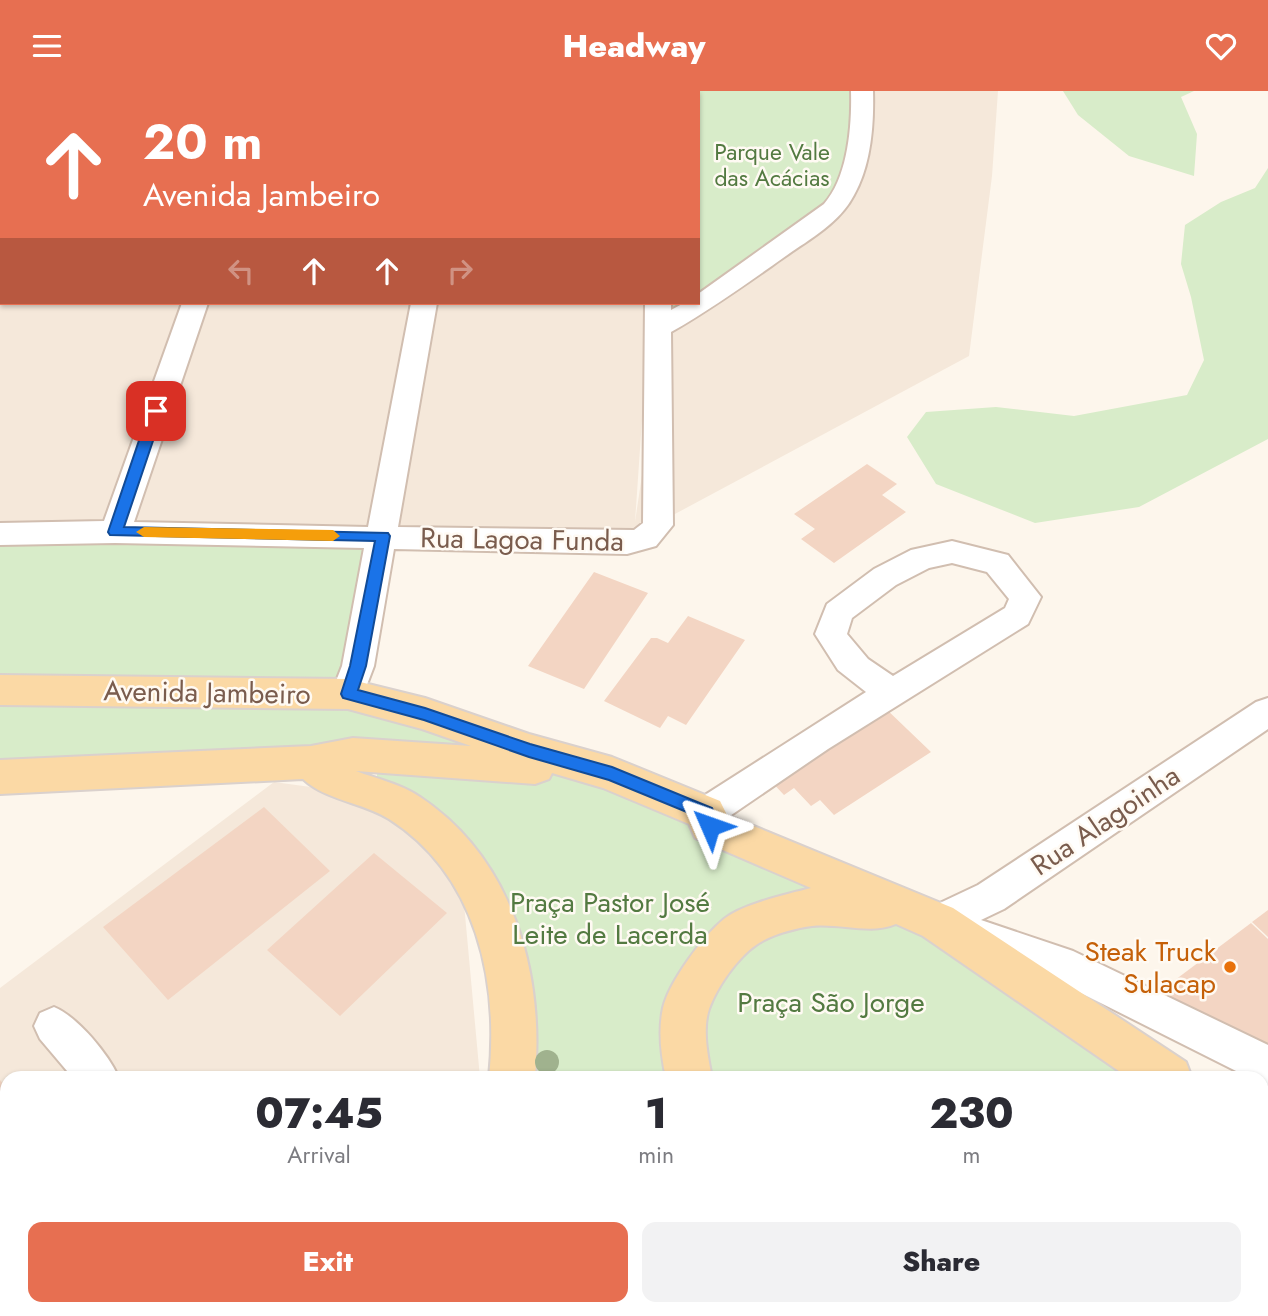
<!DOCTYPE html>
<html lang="en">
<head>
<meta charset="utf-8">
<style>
  :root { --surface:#fff; --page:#f2f2f3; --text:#2b2b33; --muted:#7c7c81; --accent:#e76f51 }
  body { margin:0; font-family:Jost,sans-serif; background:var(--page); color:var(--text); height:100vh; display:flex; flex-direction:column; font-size:26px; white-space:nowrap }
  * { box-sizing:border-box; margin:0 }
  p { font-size:23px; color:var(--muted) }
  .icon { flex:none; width:38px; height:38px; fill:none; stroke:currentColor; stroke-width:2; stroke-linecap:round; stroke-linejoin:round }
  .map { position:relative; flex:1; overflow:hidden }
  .drawer { position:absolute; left:0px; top:980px; width:1269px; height:245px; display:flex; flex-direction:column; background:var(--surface); border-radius:21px 21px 0 0; box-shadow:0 2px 5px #0004 }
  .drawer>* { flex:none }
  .top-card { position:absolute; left:0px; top:0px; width:700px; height:214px; box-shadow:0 2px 5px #0004; background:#e76f51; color:#fff; overflow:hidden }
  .pin { position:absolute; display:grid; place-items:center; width:60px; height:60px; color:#fff; margin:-30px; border-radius:14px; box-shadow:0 4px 10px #0006 }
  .me { position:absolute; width:77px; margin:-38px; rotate:313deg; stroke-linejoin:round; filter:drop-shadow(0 0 5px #0008) }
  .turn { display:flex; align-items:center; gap:24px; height:147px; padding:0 28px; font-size:32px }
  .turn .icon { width:91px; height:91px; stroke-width:2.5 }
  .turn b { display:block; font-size:49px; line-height:60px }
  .lanes { display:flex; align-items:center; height:66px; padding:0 28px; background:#0003; justify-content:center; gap:35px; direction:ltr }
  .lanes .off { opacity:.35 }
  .eta { display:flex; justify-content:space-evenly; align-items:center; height:119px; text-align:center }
  .eta b { font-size:42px; font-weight:800; line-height:49px }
  .cta { display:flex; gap:14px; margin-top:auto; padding:14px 28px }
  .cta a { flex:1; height:80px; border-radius:14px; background:var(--accent); color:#fff; font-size:28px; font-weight:800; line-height:80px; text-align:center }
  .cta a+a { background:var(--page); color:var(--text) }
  header { display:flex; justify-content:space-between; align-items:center; height:91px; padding:0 28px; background:var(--accent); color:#fff; font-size:32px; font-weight:800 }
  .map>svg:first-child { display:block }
  .residential { fill:#f5e8da }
  .green { fill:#d8ecc9 }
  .building { fill:#f3d5c3 }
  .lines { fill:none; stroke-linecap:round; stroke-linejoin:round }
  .minor-casing { stroke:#d1beb0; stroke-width:4 }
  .primary-casing { stroke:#dad1cd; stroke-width:4 }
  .minor { fill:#fff; fill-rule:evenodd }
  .primary { fill:#fbd9a5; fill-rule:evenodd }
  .tree { fill:#a0b28e }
  .route { fill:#1a73e8; stroke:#114b97; stroke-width:2 }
  .slow { fill:#f59e0b }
  .food-dot { fill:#e8710a; stroke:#fffaf3; stroke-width:2.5 }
  .labels { text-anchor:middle; stroke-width:5; stroke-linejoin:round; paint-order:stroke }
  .far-park-label { font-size:23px; fill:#537a41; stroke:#fffaf3 }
  .street-label { font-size:28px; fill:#7a5c4d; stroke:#fffaf3 }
  .park-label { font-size:28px; fill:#537a41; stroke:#fffaf3 }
  .food-label { font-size:28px; fill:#c56008; stroke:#fffaf3; text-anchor:end }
</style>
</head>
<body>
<header><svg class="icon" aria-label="menu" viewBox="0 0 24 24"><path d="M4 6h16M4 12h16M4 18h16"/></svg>Headway<svg class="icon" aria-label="heart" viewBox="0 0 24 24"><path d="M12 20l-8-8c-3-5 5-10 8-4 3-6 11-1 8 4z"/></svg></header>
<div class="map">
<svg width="1268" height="1225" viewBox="0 0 1268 1225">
  <rect width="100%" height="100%" fill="#fdf6ec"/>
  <path class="residential" d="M0,0H663L2,2V212H650L635,431L663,243L843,114L858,0H998L992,85L969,265L634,445L0,443Z
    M274,691L377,705L461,780L480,987H7V1218H354L348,1225H0V897Z"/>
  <path class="green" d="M658,0H858L843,114L663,243L662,212H698V2Z
    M1063,0H1194L1181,6L1197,43L1194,85L1129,65L1078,24Z
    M1268,77V348L1139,416L1035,432L936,393L907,346L926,321L996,316L1074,325L1187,304L1204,269L1191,206L1181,173L1185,134L1221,111L1255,97Z
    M0,443L381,444L344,618L613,691L921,839L1130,987H493L503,901L461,780L377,705V683L0,687Z
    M385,1218H542L528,1225H381Z"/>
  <path class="building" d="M867,373L897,393L882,404L906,421L834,472L801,448L815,438L794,423Z
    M594,481L648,502L584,598L528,575Z
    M688,525L745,549L686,634L668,625L660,637L604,610L651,547H657L668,552Z
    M883,615L931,661L834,724L820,709L811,715L794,697L784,704L768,687Z
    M264,716L330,780L168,909L103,836Z
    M374,762L447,822L340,925L267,859Z
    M1268,819V846L1252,831Z
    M1251,832L1268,848V962L1155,904Z
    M0,989L7,998V1061L0,1067Z
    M7,1093V1181L0,1172V1099Z
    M89,1218H226L231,1225H81Z"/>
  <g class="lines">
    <g class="minor-casing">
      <path id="minor" d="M0,0H10L11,2H2L0,10Z
        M64,0H86L63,2Z
        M258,0H280V2H258Z
        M451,0H473L450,2Z
        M653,0H675V2H653Z
        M851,0H873C874,34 871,74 854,104C839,133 808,149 783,167C746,193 710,219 671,241L673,434L656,455L627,463L394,458L374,575L360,612L348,616L336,612L331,603L342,575L364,457L115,452L0,454V432L104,430L182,212H208L134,431L368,436L411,212H437L398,436L634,439L643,432L645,212H671V219L684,212H698V203L824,113C848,86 852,35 851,0Z
        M0,133H2L0,150Z
        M952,450L1008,464L1041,506L1028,533L828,658L718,733L706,737L694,733L688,722L694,711L866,601L838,579L815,543L827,513L874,478L911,459ZM952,472L987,481L1009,508L1005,517L893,585L868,568L847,543L852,527L896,494L929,477Z
        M1268,607V638L1004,818L981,829L1073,860L1268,954V994L1262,992V987H1250L1049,886L957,854L952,843L938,848L925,843L919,831L925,819L978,794L1256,611Z
        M54,916C78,926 109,964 119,987H73L40,948L34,935L40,922Z
        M7,1046V1091L0,1094V1049Z
        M49,1218H98L96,1225H47Z
        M280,1218H328L330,1225H282Z"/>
    </g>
    <g class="primary-casing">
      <path id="primary" d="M0,584L348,588L425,607L529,643L612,666L720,710L727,724L953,817L1186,971L1192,987H1129L923,845L896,833C870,844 840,832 812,835C795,837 770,844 756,854C737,867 717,896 709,918C702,939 708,966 712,987H666C661,964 658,940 663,917C669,891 703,845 724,828C742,813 788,803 811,797L695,747L689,733L603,697L552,682L549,688L535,693L356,680C377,688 401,693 420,706C513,768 544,881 535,987H489C499,890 477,784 389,728C362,711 327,710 303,688L0,703V669L311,655L353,647L471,655L422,638L348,618L0,614Z
        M1262,1022L1268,1025V1074L1262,1071Z
        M1268,1106V1156L1262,1157V1107Z
        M1262,1170L1268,1172V1224L1253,1218H1262Z
        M359,1218H414L411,1225H356Z
        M538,1218H600L597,1225H535Z"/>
    </g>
    <use href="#minor" class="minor"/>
    <use href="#primary" class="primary"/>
  </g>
  <circle class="tree" cx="547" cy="971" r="12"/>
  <path class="route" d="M156,316L163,320L124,436L388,442L390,445L366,575L358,599L425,617L530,653L612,676L712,717L719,735L716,741L710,743L704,741L699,726L609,689L529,666L424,629L343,607L341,603L350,575L375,450L110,444L108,441L149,320Z"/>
  <path class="slow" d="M144,436L333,439L340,445L333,450L144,446L136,441Z"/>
  <circle class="food-dot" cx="1230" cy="876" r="7"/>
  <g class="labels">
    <g class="far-park-label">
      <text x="772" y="69">Parque Vale<tspan x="772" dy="26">das Acácias</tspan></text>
    </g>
    <g class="street-label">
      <text transform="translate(522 448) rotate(1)" y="10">Rua Lagoa Funda</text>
      <text transform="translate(207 601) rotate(1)" y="10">Avenida Jambeiro</text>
      <text transform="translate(1105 729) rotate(-34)" y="10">Rua Alagoinha</text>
    </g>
    <g class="park-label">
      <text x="610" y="821">Praça Pastor José<tspan x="610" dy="32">Leite de Lacerda</tspan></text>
      <text x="831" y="921">Praça São Jorge</text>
    </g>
    <g class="food-label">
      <text x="1216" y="870">Steak Truck<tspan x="1216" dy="32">Sulacap</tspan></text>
    </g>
  </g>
</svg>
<div class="pin" style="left:156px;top:320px;background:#d93025"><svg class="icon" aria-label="arrive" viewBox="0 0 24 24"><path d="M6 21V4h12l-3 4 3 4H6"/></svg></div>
<svg class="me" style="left:710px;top:735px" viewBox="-20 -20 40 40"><path d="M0-17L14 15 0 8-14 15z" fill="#1a73e8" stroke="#fff" stroke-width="4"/></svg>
<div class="top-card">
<div class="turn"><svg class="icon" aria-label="ahead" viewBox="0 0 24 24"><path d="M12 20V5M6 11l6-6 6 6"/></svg><div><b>20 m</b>Avenida Jambeiro</div></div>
<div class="lanes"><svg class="icon off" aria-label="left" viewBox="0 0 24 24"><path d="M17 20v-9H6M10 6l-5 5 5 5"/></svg><svg class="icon" aria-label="ahead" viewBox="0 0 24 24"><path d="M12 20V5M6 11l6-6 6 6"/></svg><svg class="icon" aria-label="ahead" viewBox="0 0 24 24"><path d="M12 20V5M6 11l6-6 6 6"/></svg><svg class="icon off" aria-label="right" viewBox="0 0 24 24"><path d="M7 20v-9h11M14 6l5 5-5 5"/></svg></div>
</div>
<section class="drawer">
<div class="eta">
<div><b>07:45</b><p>Arrival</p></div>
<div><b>1</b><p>min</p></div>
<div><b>230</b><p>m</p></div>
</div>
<div class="cta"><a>Exit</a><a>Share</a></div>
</section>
</div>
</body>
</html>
